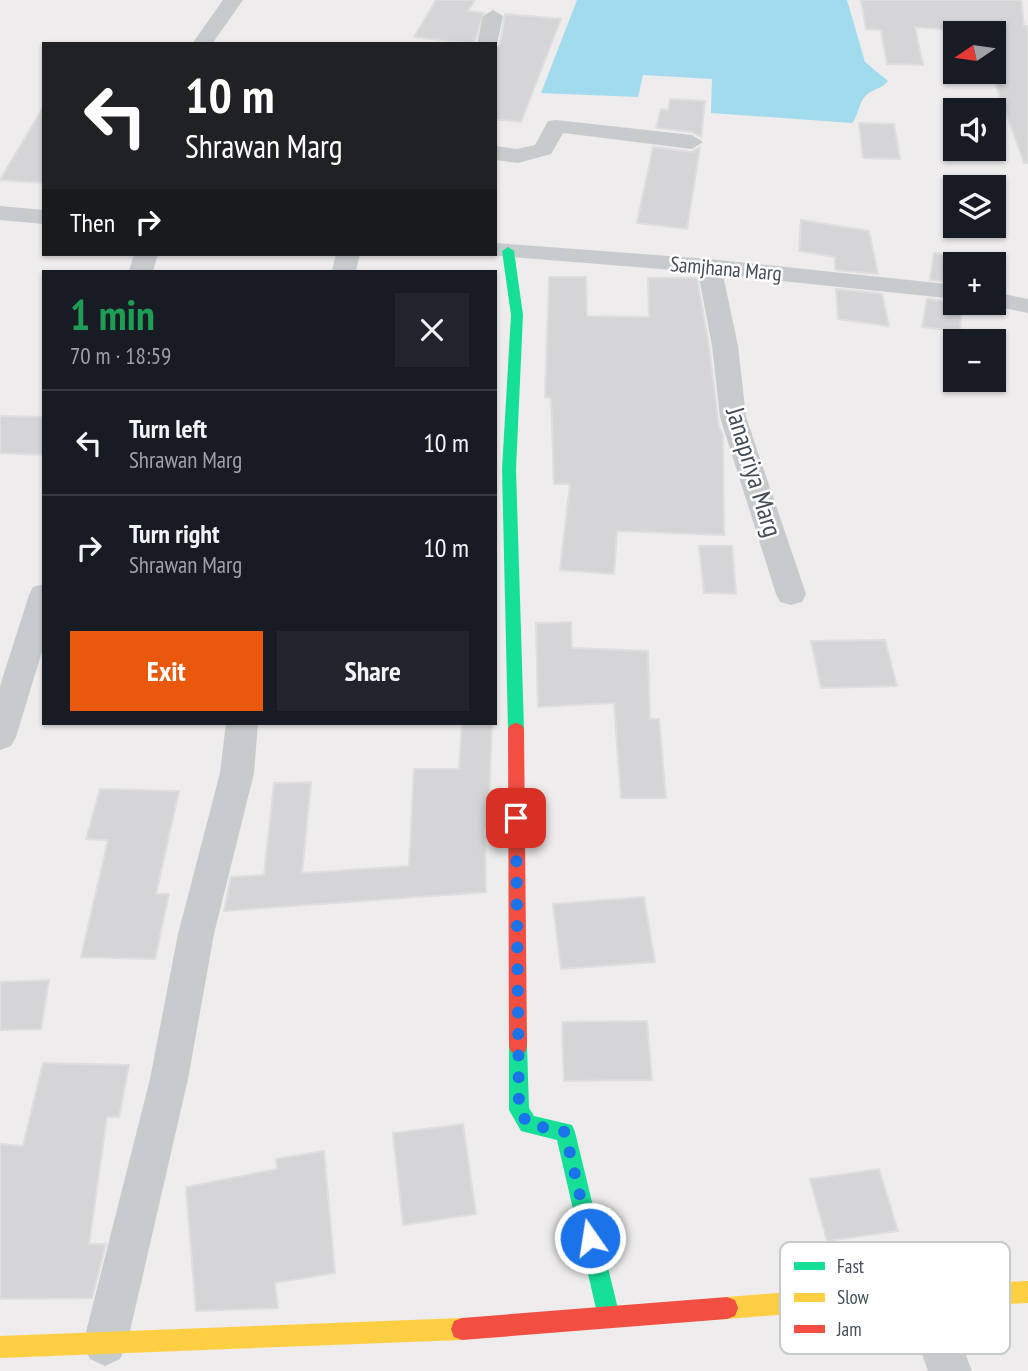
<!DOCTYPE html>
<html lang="en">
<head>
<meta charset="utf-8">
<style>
  :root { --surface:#171b24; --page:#20242c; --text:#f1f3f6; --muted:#9ea1a6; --line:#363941; --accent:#ea580c }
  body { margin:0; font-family:"PT Sans Narrow",sans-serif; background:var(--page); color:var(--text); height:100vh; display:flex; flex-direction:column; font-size:26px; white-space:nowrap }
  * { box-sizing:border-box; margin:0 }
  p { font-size:23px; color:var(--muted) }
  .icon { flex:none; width:38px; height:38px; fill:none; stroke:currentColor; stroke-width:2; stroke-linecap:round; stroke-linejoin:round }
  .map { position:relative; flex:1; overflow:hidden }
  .side { position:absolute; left:42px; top:270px; width:455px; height:455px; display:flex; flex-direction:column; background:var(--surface); border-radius:0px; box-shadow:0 2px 5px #0004 }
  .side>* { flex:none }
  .hud { position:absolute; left:42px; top:42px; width:455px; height:214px; border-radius:0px; box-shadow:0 2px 5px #0004; background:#202124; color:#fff; overflow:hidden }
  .needle { width:46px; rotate:257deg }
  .buttons { position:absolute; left:943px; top:21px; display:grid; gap:14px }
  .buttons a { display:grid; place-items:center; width:63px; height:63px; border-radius:0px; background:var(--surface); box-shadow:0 2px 5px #0004; font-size:35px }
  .pin { position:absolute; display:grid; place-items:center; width:60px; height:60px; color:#fff; margin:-30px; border-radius:14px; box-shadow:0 4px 10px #0006 }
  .me { position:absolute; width:77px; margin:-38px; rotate:347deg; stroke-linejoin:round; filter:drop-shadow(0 0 5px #0008) }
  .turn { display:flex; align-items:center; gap:24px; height:147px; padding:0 28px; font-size:32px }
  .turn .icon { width:91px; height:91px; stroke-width:2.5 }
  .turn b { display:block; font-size:49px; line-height:60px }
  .then { display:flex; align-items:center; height:66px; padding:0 28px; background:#0003; gap:14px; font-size:26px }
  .round { display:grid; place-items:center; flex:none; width:74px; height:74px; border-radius:0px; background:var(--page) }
  .summary { display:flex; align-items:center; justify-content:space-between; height:119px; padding:0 28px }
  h1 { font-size:42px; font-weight:700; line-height:52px; color:#1e9e55 }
  .button { display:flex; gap:14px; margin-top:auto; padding:14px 28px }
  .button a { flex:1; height:80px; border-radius:0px; background:var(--accent); color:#fff; font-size:28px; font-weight:700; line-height:80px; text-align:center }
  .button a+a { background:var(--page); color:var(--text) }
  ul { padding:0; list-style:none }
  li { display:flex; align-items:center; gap:21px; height:105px; padding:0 28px; border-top:2px solid var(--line) }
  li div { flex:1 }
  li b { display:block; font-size:26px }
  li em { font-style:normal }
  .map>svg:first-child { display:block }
  .water { fill:#a2dbed }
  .building { fill:#d5d4d7; stroke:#dfdedf; stroke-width:2 }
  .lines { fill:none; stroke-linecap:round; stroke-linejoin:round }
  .street { fill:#c8cbcd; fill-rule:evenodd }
  .fast { fill:#16e098; fill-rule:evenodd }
  .slow { fill:#ffcf43; fill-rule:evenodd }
  .jam { fill:#f24e42; fill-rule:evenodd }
  .route { stroke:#1a73e8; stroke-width:12; stroke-dasharray:0 21.6 }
  .labels { text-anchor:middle; stroke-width:5; stroke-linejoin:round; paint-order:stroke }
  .far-street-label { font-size:21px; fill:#434e59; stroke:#fff }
  .street-label { font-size:26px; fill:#434e59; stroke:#fff }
  .key { fill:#fff; stroke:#c7cacd; stroke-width:2 }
  .key-label { font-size:19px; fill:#434e59 }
</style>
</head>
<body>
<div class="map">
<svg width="1028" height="1371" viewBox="0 0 1028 1371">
  <rect width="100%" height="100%" fill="#eeecec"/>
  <path class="water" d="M577,0H847L865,62L888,81C881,89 876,88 869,93C858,100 860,114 852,123L711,113L712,79L643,75L638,97L541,93Z"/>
  <path class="building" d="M436,0H475L468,11L484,13L474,44L414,37Z
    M861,0H1021L1024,26H1028V163H1024L991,72H994V33L915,27L923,65L887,64L881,30L866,29Z
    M505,14L561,19L521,122L495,119V50L500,45Z
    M670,99L705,101L701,137L692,132L656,128L661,109L668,110Z
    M44,106V183L0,180Z
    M859,123L894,124L900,159L863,158Z
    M653,147L692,152L700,147L687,229L637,223Z
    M801,220L869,231L878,274L835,270V257L799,251Z
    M934,253L966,257L965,264H956V282L930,280Z
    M549,277H586L587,316L649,317L648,278H697L709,346L719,427L723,435L724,535L617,531L614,574L560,570L570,484H554L551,398L545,397Z
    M836,289L882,294L889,326L838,319Z
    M927,299L962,303L960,332L922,327Z
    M0,416L44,417V455L0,453Z
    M699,546H732L736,594L704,593Z
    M571,622L572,648L648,651L650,719H659L666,798H621L614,703L538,707L536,623Z
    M885,640L897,686L821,688L811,641Z
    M462,723H492L488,831L485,830L486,892L224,911L231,877L264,875L274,783L311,782L302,873L409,866L414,769H459Z
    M100,789L179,791L156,894H169L155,959L81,957L108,840L86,839Z
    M644,897L655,962L561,969L553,904Z
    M49,980L41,1029L0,1030V982Z
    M647,1021L652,1080L564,1081L562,1022Z
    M43,1063L129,1065L119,1117H107L89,1244H106L92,1298L0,1299V1144L23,1146Z
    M463,1124L476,1214L403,1225L393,1133Z
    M324,1151L335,1273L275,1283L278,1308L196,1311L186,1187L277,1169L276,1159Z
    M879,1169L898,1231L827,1241L810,1179Z"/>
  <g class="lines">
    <path class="street" d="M223,0H243L212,44H192Z
      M493,10L503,16L497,44L495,47V44H477L483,16Z
      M556,120L692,135L703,142L692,149L563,133L551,154L518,163L495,160V146L517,149L535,145L548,121Z
      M0,206L44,210V224L0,220Z
      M495,243L709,259L956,285V299L723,275L738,346L746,417L806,594L802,602L791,605L780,602L776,594L720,417L712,346L698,272L487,255L495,254Z
      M134,254H158L153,271H129Z
      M336,254H360L356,271H332Z
      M994,292L1028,299V313L985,304L994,303Z
      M44,584V645L16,737L11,746L0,750V686L29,595L33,587Z
      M226,723H258L254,773L214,934L188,1079L127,1344L120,1359L105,1366L90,1359L83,1344L150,1079L178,934L220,773Z
      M923,1276L938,1282L972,1371H928L902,1297L908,1282Z"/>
    <path class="fast" d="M508,247L514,251L523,315L516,469L524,729L522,733H510L508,729L502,469L511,315L502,251Z
      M518,1037L525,1040L527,1046L529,1108L534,1116L572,1125L575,1132L620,1317L617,1325L609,1328L601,1325L598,1317L557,1140L521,1131L509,1110V1046L511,1040Z"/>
    <path class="slow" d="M1028,1281V1303L826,1311L727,1319L719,1316L716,1308L719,1300L727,1297L826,1289Z
      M462,1318L470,1321L473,1329L470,1337L462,1340L0,1358V1336Z"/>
    <path class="jam" d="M516,723L522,725L524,729L527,1046L525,1052L518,1055L511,1052L509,1046L508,729L510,725Z
      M727,1297L735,1300L738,1308L735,1316L727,1319L462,1340L454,1337L451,1329L454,1321L462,1318Z"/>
  </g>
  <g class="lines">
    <path class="route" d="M516,818L519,1110L528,1124L565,1132L590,1238"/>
  </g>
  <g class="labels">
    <g class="far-street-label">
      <text transform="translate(726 269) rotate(5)" y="7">Samjhana Marg</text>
    </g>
    <g class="street-label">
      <text transform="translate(754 472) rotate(73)" y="9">Janapriya Marg</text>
    </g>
  </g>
  <rect x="780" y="1242" width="230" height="112" rx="10" class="key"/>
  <rect x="794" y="1262" width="31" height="8" fill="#16e098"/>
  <rect x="794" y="1293" width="31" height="9" fill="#ffcf43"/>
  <rect x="794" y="1325" width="31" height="8" fill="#f24e42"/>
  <g class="key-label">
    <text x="837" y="1273">Fast</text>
    <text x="837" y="1304">Slow</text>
    <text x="837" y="1336">Jam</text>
  </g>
</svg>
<div class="buttons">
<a><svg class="needle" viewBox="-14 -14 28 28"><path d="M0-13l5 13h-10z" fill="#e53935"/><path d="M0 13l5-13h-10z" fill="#9ea1a6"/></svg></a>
<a><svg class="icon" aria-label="sound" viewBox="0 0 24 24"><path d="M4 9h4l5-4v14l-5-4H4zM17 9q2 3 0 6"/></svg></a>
<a><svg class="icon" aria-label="layers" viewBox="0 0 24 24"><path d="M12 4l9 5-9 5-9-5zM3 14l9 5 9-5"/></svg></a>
<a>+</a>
<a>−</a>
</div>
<div class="pin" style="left:516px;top:818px;background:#d93025"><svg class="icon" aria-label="arrive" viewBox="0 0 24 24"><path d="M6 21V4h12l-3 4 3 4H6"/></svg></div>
<svg class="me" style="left:590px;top:1238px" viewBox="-20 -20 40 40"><circle r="17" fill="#1a73e8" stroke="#fff" stroke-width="3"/><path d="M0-11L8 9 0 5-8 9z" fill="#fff"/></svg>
<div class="hud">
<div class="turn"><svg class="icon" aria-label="left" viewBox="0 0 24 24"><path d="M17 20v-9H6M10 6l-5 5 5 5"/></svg><div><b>10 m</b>Shrawan Marg</div></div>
<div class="then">Then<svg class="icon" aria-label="right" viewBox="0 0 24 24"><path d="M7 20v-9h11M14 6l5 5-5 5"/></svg></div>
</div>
<section class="side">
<div class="summary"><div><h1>1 min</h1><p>70 m · 18:59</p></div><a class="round"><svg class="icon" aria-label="close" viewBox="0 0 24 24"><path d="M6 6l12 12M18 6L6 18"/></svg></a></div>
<ul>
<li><svg class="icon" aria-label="left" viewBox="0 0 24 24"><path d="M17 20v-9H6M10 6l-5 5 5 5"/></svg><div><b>Turn left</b><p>Shrawan Marg</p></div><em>10 m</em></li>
<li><svg class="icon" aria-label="right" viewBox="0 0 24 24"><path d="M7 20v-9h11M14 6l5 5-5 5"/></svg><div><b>Turn right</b><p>Shrawan Marg</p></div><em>10 m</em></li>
</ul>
<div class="button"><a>Exit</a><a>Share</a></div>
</section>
</div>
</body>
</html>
